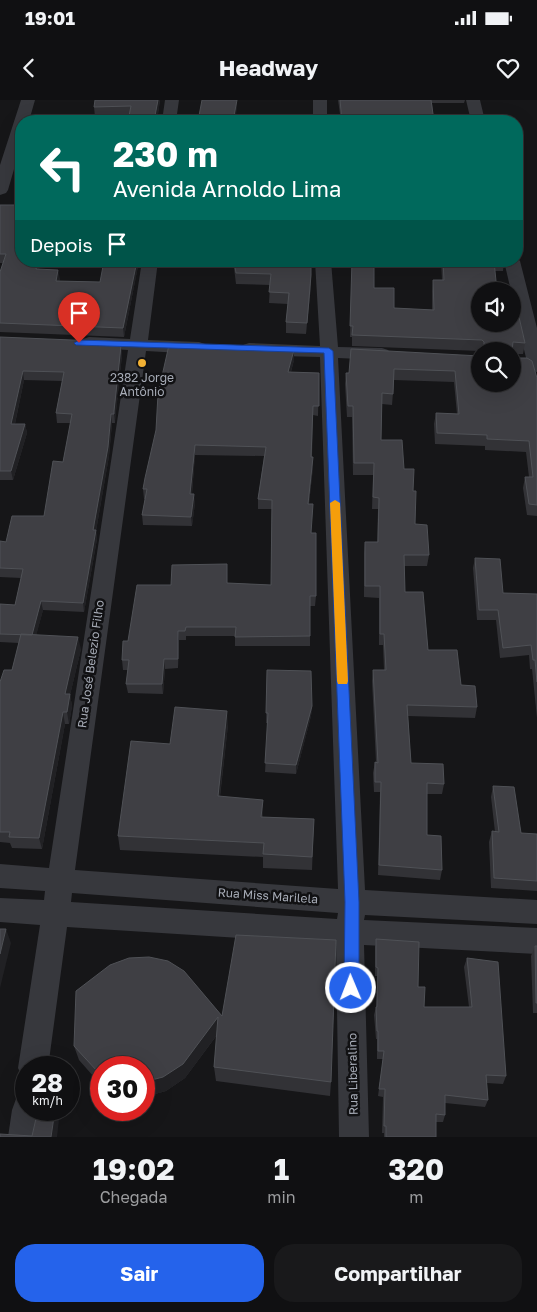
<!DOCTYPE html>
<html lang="pt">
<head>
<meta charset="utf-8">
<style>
  :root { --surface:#101012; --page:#19191b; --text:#f1f3f6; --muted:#9c9d9f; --line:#303032; --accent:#2563eb }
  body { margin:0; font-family:"Golos Text",sans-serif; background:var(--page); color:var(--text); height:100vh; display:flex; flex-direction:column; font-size:19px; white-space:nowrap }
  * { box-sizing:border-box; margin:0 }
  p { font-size:16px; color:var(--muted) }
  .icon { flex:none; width:28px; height:28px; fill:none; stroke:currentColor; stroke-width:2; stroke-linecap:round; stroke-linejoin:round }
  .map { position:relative; height:1037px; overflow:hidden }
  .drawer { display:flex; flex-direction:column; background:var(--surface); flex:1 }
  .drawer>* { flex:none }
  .top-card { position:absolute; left:15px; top:15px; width:508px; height:152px; border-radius:20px; box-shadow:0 5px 20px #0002,0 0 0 1px var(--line); background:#00695c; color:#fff; overflow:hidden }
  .tools { position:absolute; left:471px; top:182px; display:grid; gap:10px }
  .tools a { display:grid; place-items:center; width:50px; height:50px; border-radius:50%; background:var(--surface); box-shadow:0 5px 20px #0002,0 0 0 1px var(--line); font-size:25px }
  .speed { position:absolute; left:15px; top:956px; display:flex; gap:10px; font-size:25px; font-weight:700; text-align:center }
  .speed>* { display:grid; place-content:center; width:65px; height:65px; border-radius:50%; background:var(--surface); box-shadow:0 5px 20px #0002,0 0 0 1px var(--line); line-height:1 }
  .speed small { font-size:12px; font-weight:400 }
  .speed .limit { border:8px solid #d22; background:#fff; color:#111 }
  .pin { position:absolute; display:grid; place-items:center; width:42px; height:42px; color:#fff; margin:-51px -21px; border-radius:50% 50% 50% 0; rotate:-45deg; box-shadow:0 0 5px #0007 }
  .pin .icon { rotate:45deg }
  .me { position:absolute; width:55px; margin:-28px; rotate:359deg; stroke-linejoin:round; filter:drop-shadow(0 0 4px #0008) }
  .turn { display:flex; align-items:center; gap:18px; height:105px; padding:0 15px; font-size:22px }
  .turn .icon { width:65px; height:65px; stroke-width:2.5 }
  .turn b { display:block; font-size:35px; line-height:42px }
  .then { display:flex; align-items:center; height:48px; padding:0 15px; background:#0003; gap:10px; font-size:19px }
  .eta { display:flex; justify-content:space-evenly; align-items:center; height:85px; text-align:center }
  .eta b { font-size:30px; font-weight:700; line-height:35px }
  .primary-button { display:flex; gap:10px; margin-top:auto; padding:10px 15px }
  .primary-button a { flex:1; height:58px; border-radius:20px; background:var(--accent); color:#fff; font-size:20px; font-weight:700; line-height:58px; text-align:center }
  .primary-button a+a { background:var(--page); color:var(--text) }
  .status { display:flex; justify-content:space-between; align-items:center; height:35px; padding:0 25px; background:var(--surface); direction:ltr }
  .status svg { height:14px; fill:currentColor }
  header { display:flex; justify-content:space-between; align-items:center; height:65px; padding:0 15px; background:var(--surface); font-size:22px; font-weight:700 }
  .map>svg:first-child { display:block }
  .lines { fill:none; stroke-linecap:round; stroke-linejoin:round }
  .street { fill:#37383d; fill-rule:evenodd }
  .wall { fill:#323236 }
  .shaded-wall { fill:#212124 }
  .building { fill:#3f3f44; stroke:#4f5156 }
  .route { fill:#2563eb; stroke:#184099 }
  .slow { fill:#f59e0b }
  .poi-dot { fill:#f2b134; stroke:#111113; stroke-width:2 }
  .labels { text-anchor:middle; stroke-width:5; stroke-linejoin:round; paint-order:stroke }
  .poi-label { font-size:12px; fill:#a8adb8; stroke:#111113 }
  .street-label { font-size:12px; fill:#a8adb8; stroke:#111113 }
</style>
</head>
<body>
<div class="status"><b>19:01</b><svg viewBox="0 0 49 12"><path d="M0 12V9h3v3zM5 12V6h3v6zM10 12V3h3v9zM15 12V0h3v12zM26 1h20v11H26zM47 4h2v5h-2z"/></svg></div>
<header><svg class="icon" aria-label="back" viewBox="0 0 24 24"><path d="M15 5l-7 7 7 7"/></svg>Headway<svg class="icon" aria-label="heart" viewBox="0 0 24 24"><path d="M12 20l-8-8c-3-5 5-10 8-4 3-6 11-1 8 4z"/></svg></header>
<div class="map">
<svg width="537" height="1037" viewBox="0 0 537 1037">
  <rect width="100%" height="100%" fill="#161618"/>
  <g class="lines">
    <path class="street" d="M21,0H35L29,21H21V45L8,90L6,93L0,95V65Z
      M165,0H179L176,21H162Z
      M313,0H327V21H313Z
      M466,0H480L485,21H471Z
      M516,157L520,161L537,228V272L530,270L528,266L512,200V191H511L504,161H516Z
      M142,161H158L148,240L199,242L205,244L208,248L205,252L199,254L146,251L75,770L338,789L320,257L249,255L243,253L240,249L243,245L249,243L320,246L315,161H331L338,247L382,248L388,250L391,254L388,258L382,260L338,258L365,790L537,800V824L365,815L364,820L537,828V854L364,845L369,1037H339L336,844L67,827L48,968H26V980L23,978L18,968L40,825L0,822V798L44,800L45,791L0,788V764L49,768L128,250L83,247L80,243L83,239L89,237L130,239ZM72,793L338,813L337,819L71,802Z
      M26,995V1010H42L38,1037H8L12,1010L16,999Z"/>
  </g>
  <path class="wall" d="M95,0H160L157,21L129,16L95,17L94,7Z
    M338,0H465L464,3H432L434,21H341Z
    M0,105L21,161H41L39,169L60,179L59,181L100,182L139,161L124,237L0,232V172L3,163H0Z
    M181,161H311V186L306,234L286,233V222L288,204L269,203L270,185L236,184L234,168L181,167Z
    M352,161H374V188L394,208L432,210V191L433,180H442L441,161H504L503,171H495L480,191L525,243L523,254H512V251H480L352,246V237H350Z
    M0,237L121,246L122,255L115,320V323H112L109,356L96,431L97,439L84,512L43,510L36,535L81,549L70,595L72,606L69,624H65L42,749L12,748L10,743L0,742V582L12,570L19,543L0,542V504L15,505L21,478L0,477V441L6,442L44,416L63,362L71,323H57L56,313L62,281L24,280L15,324H25L27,333L13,380H0V381Z
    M480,256L537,278V416L527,415L523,388L525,377H529L526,352L485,350V346L435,344L434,324L436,313L457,314L454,282L394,280L392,305L382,304L381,340L404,369L413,391L415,424L429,455L427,466H404L405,492L428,550L461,585L477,607L475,618L408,616L411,663L444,684L442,694H427V735L442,770L440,780L378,775L380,692H374L373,673L375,662H376L372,581L373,570H384L383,545H379V498L364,497V453L365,442H377L378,409H372L373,375H353L352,317H347L345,284L346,273H349Z
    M294,260L291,272L319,273L318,316L313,315L312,357L313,367L309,404L316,496L315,506H310V546H235V536H186V540H179L178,568L165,569L163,594L128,593L126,584L128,570H123L122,560L128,541L171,485L228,483L271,485L272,409H258V399L264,356L195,355L192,394L195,403L192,426L143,425L142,415L145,399H144L143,389Z
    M475,458L503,493L537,494V618L532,569H530L529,555L500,558L496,520H477L473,468Z
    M267,570L312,606L311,616L296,674L265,672L268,623H266Z
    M228,625L220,697L263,700V717L314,719L312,770L263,768V757L120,750L118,736L170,644Z
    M493,686L521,733L537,738V791L491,788L489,742L492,731L495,732L491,697Z
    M376,839L418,887L424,907H469L464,867L467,858L506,976L503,984L487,983L488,1000L485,1007L445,1003V1015L443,1022H436V1037H384V1033H382L383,997L378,996L383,959H377V939H376L374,915L376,907L377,876H375V847Z
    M535,846H537V913H533L531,856Z
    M222,916L331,982L330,996L216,981L214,967L217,935L185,978L166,991L144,997V968H101V985L79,960L74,946Z"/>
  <path class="shaded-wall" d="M158,0H160L157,21H154Z
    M237,0V9L235,21H233Z
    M38,161H41L37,178L36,169Z
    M137,161H139L124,237L123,228Z
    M58,170L60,179L57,190L56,181Z
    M311,175V186L306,234L307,223Z
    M121,246L122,255L115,323L114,314Z
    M294,250V260L288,282V272Z
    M23,271L24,280L13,333L11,324Z
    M111,314L112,323L109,356L96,431L97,439L84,512L83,503Z
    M25,324L27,333L13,380L11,371Z
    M195,345V355L191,403L190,394Z
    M313,357V367L308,413V404Z
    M194,394L195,403L192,426L191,417Z
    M41,501L43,510L34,544L32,535Z
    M178,531L179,540L178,568Z
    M78,537L81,549L70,595L72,606L69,624L67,612L65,594Z
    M164,559L165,569L163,594L162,584Z
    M312,606L311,616L296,674V665Z
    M227,611L228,625L218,711V696Z
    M63,612L65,624L42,749L39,738Z
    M263,700V714L261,731V717Z
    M6,829L11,843L0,888V854Z
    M218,917L219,932L185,978L166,991L144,997V982Z
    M55,1010H60L57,1037H51Z"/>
  <path class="building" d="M95,0H158L154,21H128L131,6L94,7Z
    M202,0H237L233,21H198Z
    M340,0H431L434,21H342Z
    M18,99H21V161H38L36,169L58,170L56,181L100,182L104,161H137L123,228L0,223V172L6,154H0V105H16Z
    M234,161H311V175L307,223L286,222L289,193L269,192L271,174L236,173Z
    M352,161H374V188H394V208L434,210L433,180H444L443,161H494L497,191H480V224H512V204H516L525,243L513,242L512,251H484V242L482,240L352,235L353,226H350Z
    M0,237L120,242L119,246H121L114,311V314H111L108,347L93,430H96L83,503L41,501L32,535L0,534V504L15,505L23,469L0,468V441L6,442L12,416H44L53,361L63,362L72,314L56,313L64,272L23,271L11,324H25L11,371H0Z
    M169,245L294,250L288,272L319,273V306H313L311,357H313L308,404H313L311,433H316V496H310V536L235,537L236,527H186L185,531H178V559H164L162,584H126L129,560H122L123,541H128L137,485H171L172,465L227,464V483L271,485L272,400L258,399L266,347L195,345L190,394H194L191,417L142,415L147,389H143L145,378L156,330L158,294Z
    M351,249L480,256V284H512V256L514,258H527L532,261L537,278V405L529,404L525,377H533L529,341L487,339V335L437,333L436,313L459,314L455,271L394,269L393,294L382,293L381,340H402L404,369H414L413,391H416L415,424L427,425L429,455H404L405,492H423L428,550H457L461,585L475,586L477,607L407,605L411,663L443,664L444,684L427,683V735L441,736L442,770L379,765L381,682H375V662L378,663L373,570H386L384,534H380V486H365V442H378L379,398L373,397L374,363H354L353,306H348L346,273H349Z
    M475,458L500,459L503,493L537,494V582L535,560H533L531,545L503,548L498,510H479Z
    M21,534L78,537L65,594H70L67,612H63L39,738L9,737L10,732H0V582L4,570H12Z
    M267,570L311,571L312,606L296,665L265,663L268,613H266Z
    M175,607L227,611L218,696L263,700L261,717L314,719L312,757L263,754L264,743L118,736L131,641L170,644Z
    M493,686L514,687L521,733L537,734V781L494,778L492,731L499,732Z
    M0,829H6L0,854Z
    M236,835L336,840L331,982L214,967L218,917L183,964L163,977L144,982V968H101V973L97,971L74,946L76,891L110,865L129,858L149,857L168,861L184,871L222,916Z
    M376,839L419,842L418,887H425L424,907H472L467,858L498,862L506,976L486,975L488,1000L445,995V1015L436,1014V1037H386V1026H384L385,989H379L384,951H378V931H377L376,907H377L378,868L376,867Z
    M535,846H537V903H536Z
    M38,1010H55L51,1037H0V1034L32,1036Z"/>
  <path class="route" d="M79,240L329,248L333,251L359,802V888L356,893L351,895L346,893L344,888L345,802L324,253L76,245L74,243Z"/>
  <path class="slow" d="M335,400L340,403L348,581L347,584H338L337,581L330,403Z"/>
  <circle class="poi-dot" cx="142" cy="263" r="5"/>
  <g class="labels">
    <g class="poi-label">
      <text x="142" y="282">2382 Jorge<tspan x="142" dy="14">Antônio</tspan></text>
    </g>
    <g class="street-label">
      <text transform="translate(91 564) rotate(-82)" y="4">Rua José Belezio Filho</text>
      <text transform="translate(268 796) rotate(4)" y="4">Rua Miss Marilela</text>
      <text transform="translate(353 974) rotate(-91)" y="4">Rua Liberalino</text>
    </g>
  </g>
</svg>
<div class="tools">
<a><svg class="icon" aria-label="sound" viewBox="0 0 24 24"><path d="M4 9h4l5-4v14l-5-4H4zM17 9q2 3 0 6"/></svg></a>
<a><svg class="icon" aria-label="search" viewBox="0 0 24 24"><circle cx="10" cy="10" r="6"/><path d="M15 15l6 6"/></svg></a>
</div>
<div class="speed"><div>28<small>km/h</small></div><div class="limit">30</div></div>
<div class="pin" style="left:79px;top:243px;background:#d93025"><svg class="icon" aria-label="arrive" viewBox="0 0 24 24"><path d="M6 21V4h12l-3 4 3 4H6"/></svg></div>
<svg class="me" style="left:351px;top:888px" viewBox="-20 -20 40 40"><circle r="17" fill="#2563eb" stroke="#fff" stroke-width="3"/><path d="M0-11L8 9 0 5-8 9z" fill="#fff"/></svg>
<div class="top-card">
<div class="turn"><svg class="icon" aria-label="left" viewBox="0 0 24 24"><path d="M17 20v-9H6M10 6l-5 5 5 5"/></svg><div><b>230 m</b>Avenida Arnoldo Lima</div></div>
<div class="then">Depois<svg class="icon" aria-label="arrive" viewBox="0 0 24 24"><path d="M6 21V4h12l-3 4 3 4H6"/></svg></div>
</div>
</div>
<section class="drawer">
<div class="eta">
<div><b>19:02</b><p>Chegada</p></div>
<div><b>1</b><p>min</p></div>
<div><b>320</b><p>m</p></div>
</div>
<div class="primary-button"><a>Sair</a><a>Compartilhar</a></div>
</section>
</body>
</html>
